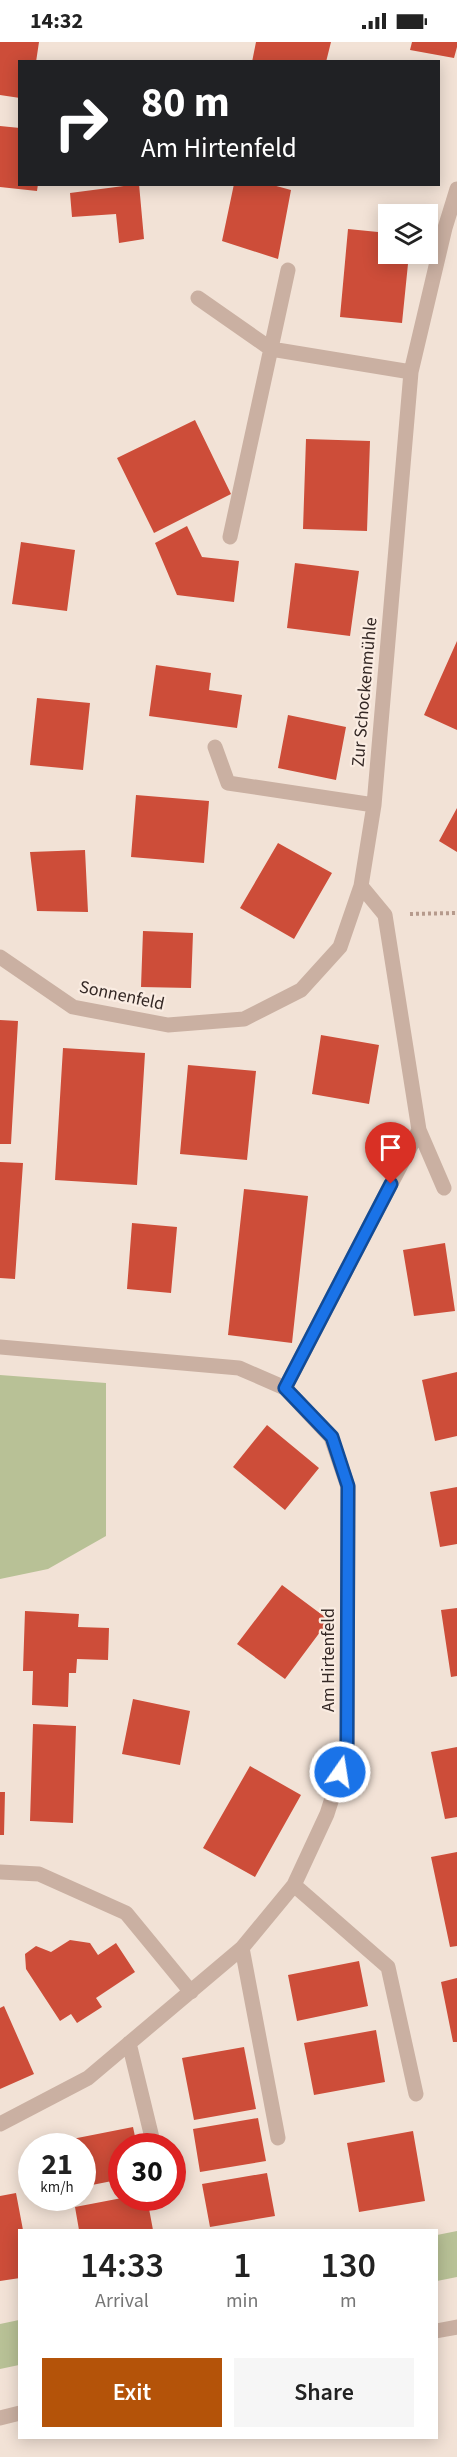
<!DOCTYPE html>
<html lang="en">
<head>
<meta charset="utf-8">
<style>
  :root { --surface:#fff; --page:#f6f6f6; --text:#222; --muted:#767676; --accent:#b45309 }
  body { margin:0; font-family:"Source Sans 3",sans-serif; background:var(--page); color:var(--text); height:100vh; display:flex; flex-direction:column; font-size:22px; white-space:nowrap }
  * { box-sizing:border-box; margin:0 }
  p { font-size:20px; color:var(--muted) }
  .icon { flex:none; width:33px; height:33px; fill:none; stroke:currentColor; stroke-width:2; stroke-linecap:round; stroke-linejoin:round }
  .map { position:relative; flex:1; overflow:hidden }
  .details { position:absolute; left:18px; top:2187px; width:420px; height:210px; display:flex; flex-direction:column; background:var(--surface); border-radius:0px; box-shadow:0 3px 15px #0003 }
  .details>* { flex:none }
  .banner { position:absolute; left:18px; top:18px; width:422px; height:126px; border-radius:0px; box-shadow:0 3px 15px #0003; background:#202124; color:#fff; overflow:hidden }
  .tools { position:absolute; left:378px; top:162px; display:grid; gap:12px }
  .tools a { display:grid; place-items:center; width:60px; height:60px; border-radius:0px; background:var(--surface); box-shadow:0 3px 15px #0003; font-size:30px }
  .speed { position:absolute; left:18px; top:2091px; display:flex; gap:12px; font-size:30px; font-weight:700; text-align:center }
  .speed>* { display:grid; place-content:center; width:78px; height:78px; border-radius:50%; background:var(--surface); box-shadow:0 3px 15px #0003; line-height:1 }
  .speed small { font-size:15px; font-weight:400 }
  .speed .limit { border:9px solid #d22; background:#fff; color:#111 }
  .pin { position:absolute; display:grid; place-items:center; width:51px; height:51px; color:#fff; margin:-62px -26px; border-radius:50% 50% 50% 0; rotate:-45deg; box-shadow:0 0 6px #0007 }
  .pin .icon { rotate:45deg }
  .me { position:absolute; width:66px; margin:-33px; rotate:13deg; stroke-linejoin:round; filter:drop-shadow(0 0 4px #0008) }
  .turn { display:flex; align-items:center; gap:21px; height:126px; padding:0 24px; font-size:27px }
  .turn .icon { width:78px; height:78px; stroke-width:2.5 }
  .turn b { display:block; font-size:42px; line-height:51px }
  .eta { display:flex; justify-content:space-evenly; align-items:center; height:102px; text-align:center }
  .eta b { font-size:36px; font-weight:600; line-height:42px }
  .button { display:flex; gap:12px; margin-top:auto; padding:12px 24px }
  .button a { flex:1; height:69px; border-radius:0px; background:var(--accent); color:#fff; font-size:24px; font-weight:600; line-height:69px; text-align:center }
  .button a+a { background:var(--page); color:var(--text) }
  .status { display:flex; justify-content:space-between; align-items:center; height:42px; padding:0 30px; background:var(--surface); direction:ltr }
  .status svg { height:16px; fill:currentColor }
  .map>svg:first-child { display:block }
  .green { fill:#b8c196 }
  .building { fill:#cd4d39 }
  .lines { fill:none; stroke-linecap:round; stroke-linejoin:round }
  .path { stroke:#b69a8c; stroke-width:4; stroke-dasharray:3 3; stroke-linecap:butt }
  .minor { stroke:#cab0a2; stroke-width:15 }
  .route-casing { stroke:#114b97; stroke-width:15 }
  .route { stroke:#1a73e8; stroke-width:10 }
  .labels { text-anchor:middle; stroke-width:4.5; stroke-linejoin:round; paint-order:stroke }
  .street-label { font-size:18px; fill:#342825; stroke:#faece2 }
</style>
</head>
<body>
<div class="status"><b>14:32</b><svg viewBox="0 0 49 12"><path d="M0 12V9h3v3zM5 12V6h3v6zM10 12V3h3v9zM15 12V0h3v12zM26 1h20v11H26zM47 4h2v5h-2z"/></svg></div>
<div class="map">
<svg width="457" height="2415" viewBox="0 0 457 2415">
  <rect width="100%" height="100%" fill="#f2e2d6"/>
  <path class="green" d="M0,1333L106,1341V1494L48,1527L0,1537Z
    M457,2189V2235L437,2239V2193Z
    M19,2278V2323L0,2327V2282Z"/>
  <path class="building" d="M0,0H39L36,20H20V56L0,53Z
    M256,0H331L326,20H252Z
    M412,0H457V5L454,16L410,8Z
    M0,84L20,86V142H38L37,149L0,145Z
    M139,142L144,197L119,201L116,172L72,175L70,151Z
    M234,142H269L291,148L278,217L222,199Z
    M348,187L388,191V212H409L402,281L340,275Z
    M195,378L231,452L154,491L117,416Z
    M306,397L370,399L367,489L303,487Z
    M187,484L202,515L239,519L234,560L177,553L155,501Z
    M21,500L75,508L67,569L12,562Z
    M295,521L359,529L350,594L287,586Z
    M457,599V688L424,673Z
    M156,623L211,631L209,648L242,653L237,686L149,674Z
    M37,656L90,661L83,728L30,723Z
    M288,673L346,685L336,738L278,726Z
    M136,753L209,759L204,821L131,815Z
    M457,766V810L439,799Z
    M278,801L332,831L294,897L240,866Z
    M85,808L88,870L37,869L30,810Z
    M143,889L193,891L191,946L141,945Z
    M0,978L18,979L11,1102H0Z
    M321,993L379,1003L369,1062L312,1052Z
    M63,1006L145,1011L137,1143L55,1138Z
    M188,1023L256,1029L247,1118L180,1112Z
    M0,1120L23,1121L15,1237L0,1236Z
    M244,1147L308,1154L292,1301L228,1293Z
    M132,1181L177,1185L171,1251L127,1247Z
    M445,1201L455,1269L414,1274L403,1208Z
    M457,1330V1394L435,1399L422,1338Z
    M267,1383L319,1426L285,1468L233,1425Z
    M457,1445V1502L440,1505L430,1450Z
    M282,1543L329,1578L285,1637L237,1602Z
    M457,1566V1634L451,1635L441,1568Z
    M25,1569L79,1572L78,1585L109,1586L108,1618L77,1617L76,1631H69L68,1665L32,1663L33,1629H23Z
    M133,1657L190,1669L180,1723L122,1712Z
    M33,1682L76,1684L73,1781L30,1779Z
    M457,1705V1775L445,1777L431,1710Z
    M250,1724L301,1753L255,1835L203,1806Z
    M0,1750H5L4,1793H0Z
    M457,1810V1904L450,1905L431,1815Z
    M70,1898L90,1901L98,1913L116,1901L135,1930L96,1956L102,1965L77,1981L71,1972L60,1979L26,1927L25,1912L36,1904L51,1910Z
    M359,1919L368,1964L297,1979L288,1933Z
    M457,1936V2000H453L441,1940Z
    M4,1964L34,2032L0,2047V1966Z
    M376,1988L385,2040L314,2053L304,2001Z
    M244,2005L256,2067L194,2078L182,2016Z
    M258,2076L266,2119L200,2130L193,2087Z
    M133,2085L137,2104H122V2137L82,2145V2104H63L62,2099Z
    M413,2089L425,2159L359,2170L347,2101Z
    M267,2131L275,2174L210,2185L202,2142Z
    M16,2151L23,2188H20V2236L0,2239V2154Z
    M122,2156H147L153,2188H79L75,2165Z"/>
  <g class="lines">
    <path class="path" d="M410,872L457,871"/>
    <path class="minor" d="M198,256L271,307L411,330
      M230,495L288,228
      M215,705L228,741L374,763
      M361,844L385,873L419,1088L444,1146
      M0,915L73,965L168,983L244,977L301,948L340,905L361,844L374,763L411,330L445,186L457,147
      M0,1305L239,1326L285,1346L331,1395L348,1445L347,1709L327,1772L294,1843L242,1906L88,2036L0,2082
      M285,1346L419,1088
      M0,1830L39,1832L126,1871L191,1950
      M294,1843L388,1925L416,2052
      M242,1906L278,2096
      M129,2001L154,2104
      M436,2289L457,2285
      M0,2376L20,2371"/>
  </g>
  <g class="lines">
    <g class="route-casing">
      <path id="route" d="M340,1730L347,1709L348,1444L332,1395L285,1346L391,1142"/>
    </g>
    <use href="#route" class="route"/>
  </g>
  <g class="labels">
    <g class="street-label">
      <text transform="translate(364 650) rotate(-85)" y="6">Zur Schockenmühle</text>
      <text transform="translate(122 953) rotate(12)" y="6">Sonnenfeld</text>
      <text transform="translate(328 1618) rotate(-90)" y="6">Am Hirtenfeld</text>
    </g>
  </g>
</svg>
<div class="tools">
<a><svg class="icon" aria-label="layers" viewBox="0 0 24 24"><path d="M12 4l9 5-9 5-9-5zM3 14l9 5 9-5"/></svg></a>
</div>
<div class="speed"><div>21<small>km/h</small></div><div class="limit">30</div></div>
<div class="pin" style="left:391px;top:1142px;background:#d93025"><svg class="icon" aria-label="arrive" viewBox="0 0 24 24"><path d="M6 21V4h12l-3 4 3 4H6"/></svg></div>
<svg class="me" style="left:340px;top:1730px" viewBox="-20 -20 40 40"><circle r="17" fill="#1a73e8" stroke="#fff" stroke-width="3"/><path d="M0-11L8 9 0 5-8 9z" fill="#fff"/></svg>
<div class="banner">
<div class="turn"><svg class="icon" aria-label="right" viewBox="0 0 24 24"><path d="M7 20v-9h11M14 6l5 5-5 5"/></svg><div><b>80 m</b>Am Hirtenfeld</div></div>
</div>
<section class="details">
<div class="eta">
<div><b>14:33</b><p>Arrival</p></div>
<div><b>1</b><p>min</p></div>
<div><b>130</b><p>m</p></div>
</div>
<div class="button"><a>Exit</a><a>Share</a></div>
</section>
</div>
</body>
</html>
